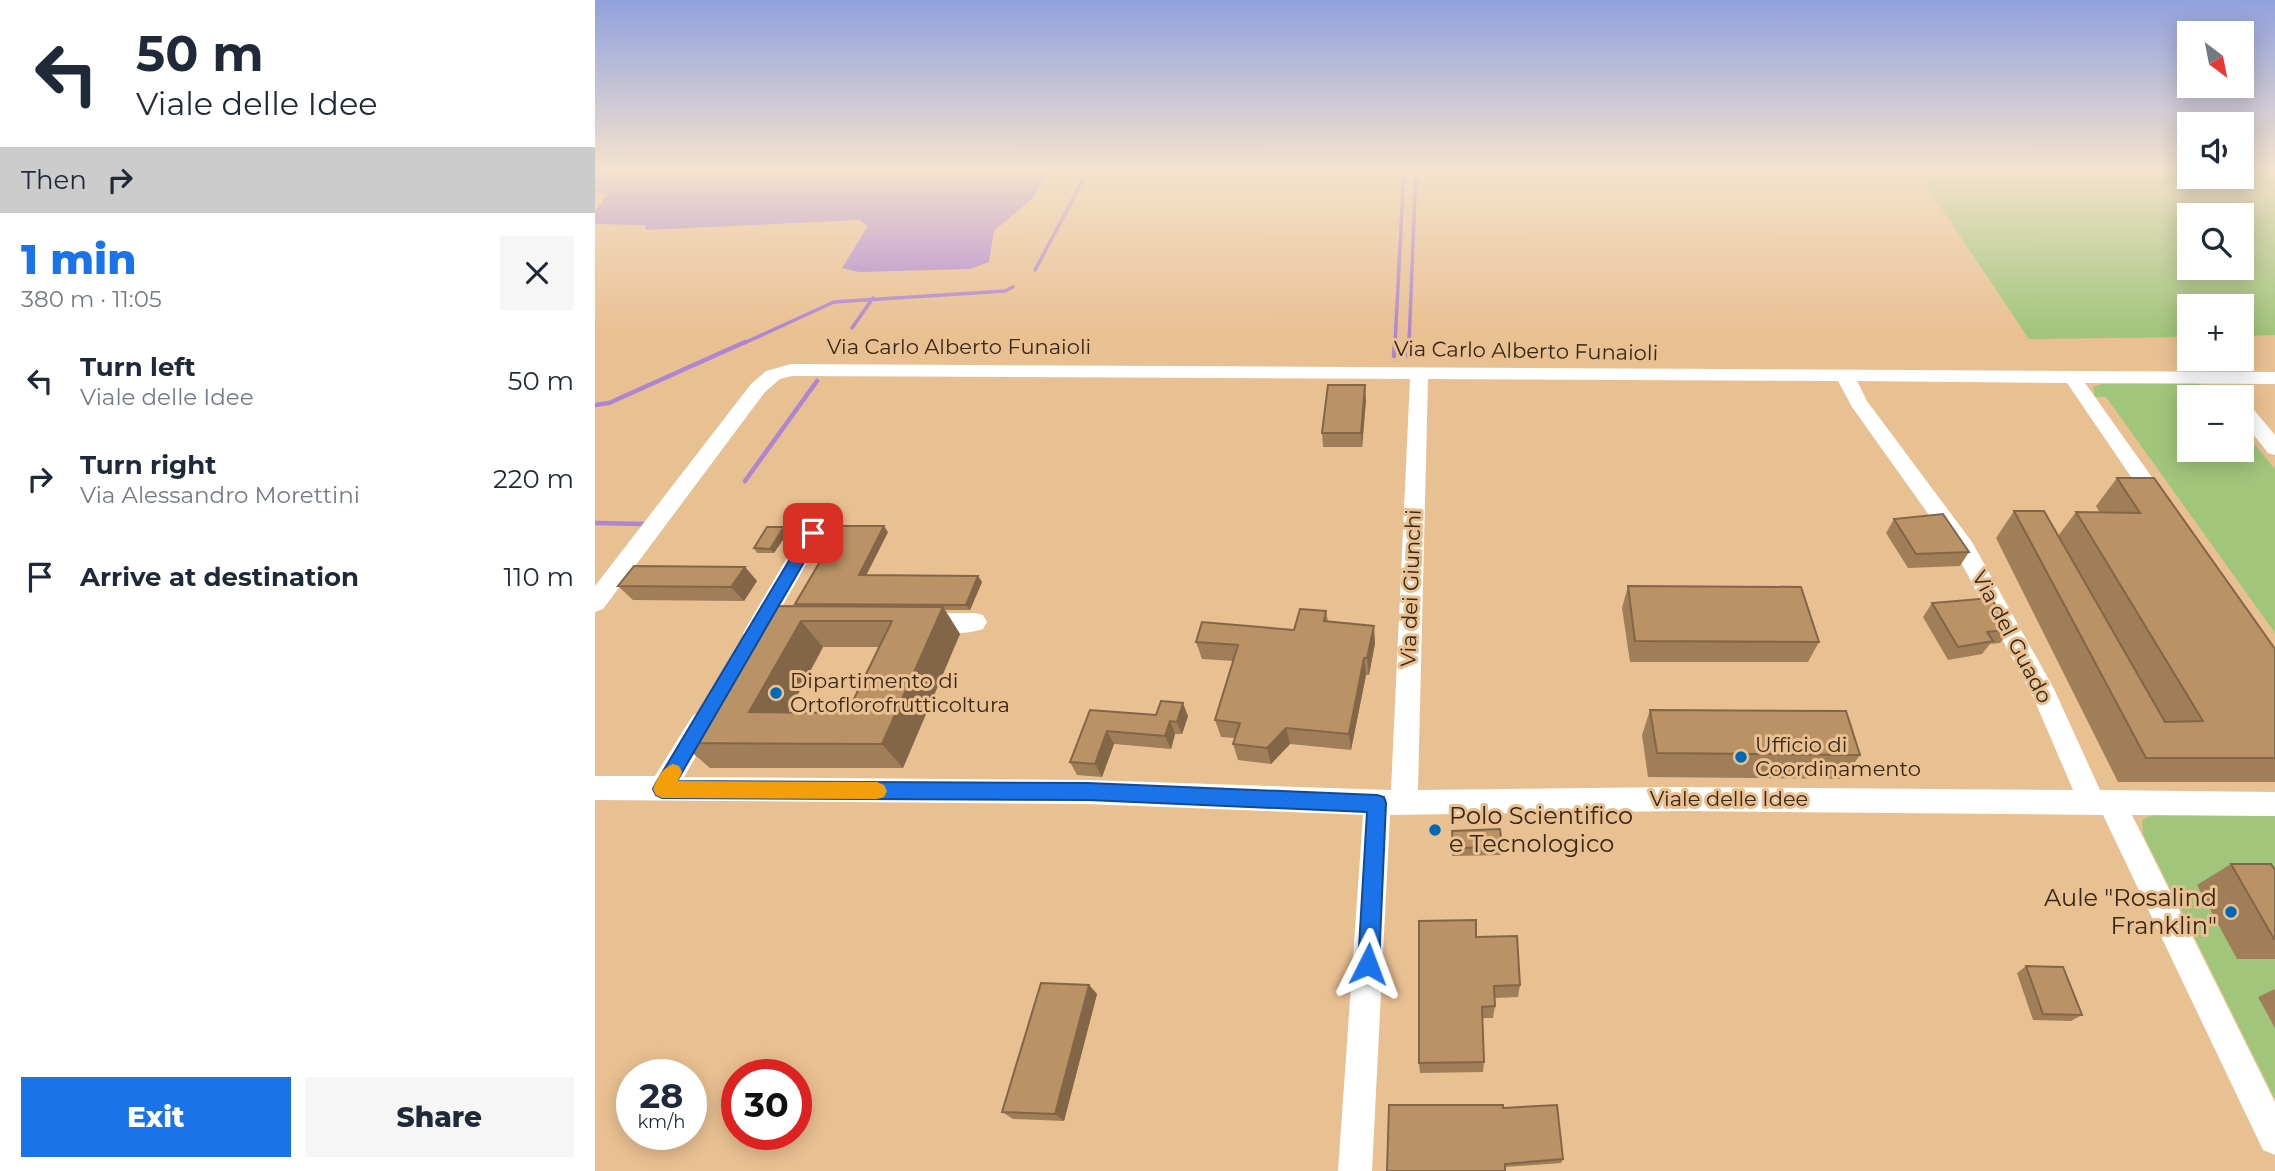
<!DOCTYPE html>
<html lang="en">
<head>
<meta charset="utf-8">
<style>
  :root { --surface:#fff; --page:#f6f6f7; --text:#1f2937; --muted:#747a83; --accent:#1a73e8 }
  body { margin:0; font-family:Montserrat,sans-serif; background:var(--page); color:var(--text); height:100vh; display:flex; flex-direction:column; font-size:26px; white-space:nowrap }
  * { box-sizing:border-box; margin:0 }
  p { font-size:23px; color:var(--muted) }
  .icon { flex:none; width:38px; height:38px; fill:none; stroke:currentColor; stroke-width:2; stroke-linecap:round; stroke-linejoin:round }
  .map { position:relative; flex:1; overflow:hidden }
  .sheet { display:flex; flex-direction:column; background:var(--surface); width:595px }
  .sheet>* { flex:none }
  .top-card { background:#fff; color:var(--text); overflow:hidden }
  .needle { width:46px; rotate:148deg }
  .tools { position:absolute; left:1582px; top:21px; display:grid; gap:14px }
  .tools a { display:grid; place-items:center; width:77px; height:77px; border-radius:0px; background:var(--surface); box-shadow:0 4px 18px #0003; font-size:35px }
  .speed { position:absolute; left:21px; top:1059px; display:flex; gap:14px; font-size:35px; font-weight:700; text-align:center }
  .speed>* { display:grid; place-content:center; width:91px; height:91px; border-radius:50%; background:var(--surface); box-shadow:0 4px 18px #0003; line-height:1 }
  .speed small { font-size:18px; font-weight:400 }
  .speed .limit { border:10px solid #d22; background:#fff; color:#111 }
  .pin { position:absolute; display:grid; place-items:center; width:60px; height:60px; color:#fff; margin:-30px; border-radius:14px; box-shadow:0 4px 10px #0006 }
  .me { position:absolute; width:77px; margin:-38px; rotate:3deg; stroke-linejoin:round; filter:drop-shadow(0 0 5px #0008) }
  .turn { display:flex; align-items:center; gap:24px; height:147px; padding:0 21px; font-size:32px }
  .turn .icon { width:91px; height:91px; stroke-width:2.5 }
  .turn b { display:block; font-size:49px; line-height:60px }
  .then { display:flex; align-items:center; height:66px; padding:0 21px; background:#0003; gap:14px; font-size:26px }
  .round { display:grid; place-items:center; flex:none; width:74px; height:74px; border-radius:0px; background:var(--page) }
  .head { display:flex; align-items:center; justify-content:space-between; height:119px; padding:0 21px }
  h1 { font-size:42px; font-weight:800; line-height:52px; color:var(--accent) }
  .action { display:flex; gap:14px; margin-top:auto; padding:14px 21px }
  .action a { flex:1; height:80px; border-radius:0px; background:var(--accent); color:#fff; font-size:28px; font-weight:800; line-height:80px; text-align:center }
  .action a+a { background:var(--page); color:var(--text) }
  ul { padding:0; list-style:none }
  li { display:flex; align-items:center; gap:21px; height:98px; padding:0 21px }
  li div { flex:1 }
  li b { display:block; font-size:26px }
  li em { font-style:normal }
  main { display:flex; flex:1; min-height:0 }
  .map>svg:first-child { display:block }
  .green { fill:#a1c57b; fill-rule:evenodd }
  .water { fill:#af84d0 }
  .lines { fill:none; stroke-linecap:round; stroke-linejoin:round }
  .stream-far1 { stroke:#af84d0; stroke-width:3.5 }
  .stream { stroke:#af84d0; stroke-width:4.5 }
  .street { fill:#fff; fill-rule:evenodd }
  .wall { fill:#9f7e58; fill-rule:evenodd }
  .shaded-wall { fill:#826647 }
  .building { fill:#b99266; stroke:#826647; stroke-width:2; fill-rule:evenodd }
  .route { fill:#1a73e8; stroke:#114b97; stroke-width:2 }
  .slow { fill:#f59e0b }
  .poi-dot { fill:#0069b5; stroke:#e9c092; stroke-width:2.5 }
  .labels { text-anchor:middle; stroke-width:6; stroke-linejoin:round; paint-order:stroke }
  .street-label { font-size:21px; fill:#372715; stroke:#e9c092 }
  .poi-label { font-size:21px; fill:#372715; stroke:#e9c092; text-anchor:start }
  .near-poi-label { font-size:24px; fill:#372715; stroke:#e9c092; text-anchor:start }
</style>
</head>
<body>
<main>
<section class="sheet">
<div class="top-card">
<div class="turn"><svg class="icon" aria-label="left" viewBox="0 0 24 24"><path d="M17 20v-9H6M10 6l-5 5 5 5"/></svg><div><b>50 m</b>Viale delle Idee</div></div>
<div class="then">Then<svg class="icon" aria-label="right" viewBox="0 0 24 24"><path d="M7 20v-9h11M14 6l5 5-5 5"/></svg></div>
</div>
<div class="head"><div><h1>1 min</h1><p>380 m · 11:05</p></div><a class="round"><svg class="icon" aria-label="close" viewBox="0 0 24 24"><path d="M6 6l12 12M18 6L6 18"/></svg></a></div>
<ul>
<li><svg class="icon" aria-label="left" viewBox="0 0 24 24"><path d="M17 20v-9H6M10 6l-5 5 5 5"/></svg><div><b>Turn left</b><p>Viale delle Idee</p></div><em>50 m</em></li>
<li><svg class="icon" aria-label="right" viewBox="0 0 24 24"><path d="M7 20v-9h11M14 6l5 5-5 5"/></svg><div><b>Turn right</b><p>Via Alessandro Morettini</p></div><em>220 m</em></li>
<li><svg class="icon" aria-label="arrive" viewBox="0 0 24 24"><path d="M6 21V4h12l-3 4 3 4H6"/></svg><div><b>Arrive at destination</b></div><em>110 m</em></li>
</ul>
<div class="action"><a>Exit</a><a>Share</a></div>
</section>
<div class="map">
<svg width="1680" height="1171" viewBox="0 0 1680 1171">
  <rect width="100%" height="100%" fill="#e9c092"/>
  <path class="green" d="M1320,169H1594V177H1647V169H1680V335L1647,336V306H1594V337L1434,339ZM1594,215H1647V268H1594Z
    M1601,383L1617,388L1627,397H1594V450H1647V429L1680,469V633L1511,397H1500L1498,387L1507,384Z
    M1558,814L1680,816V884L1642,958L1680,959V1099L1548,834L1547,820Z"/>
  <path class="water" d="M0,169H455L438,198L399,231L394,262L375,269L264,272L247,268L273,226L264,220L51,230L50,225L0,224V211L13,193H0Z"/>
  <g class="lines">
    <path class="stream-far1" d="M440,270L494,169
      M257,328L278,298
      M147,344L239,302L410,291L418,287
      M800,344L809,169
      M814,344L821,169"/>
    <path class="stream" d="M799,356L800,342
      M813,356L814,342
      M0,405L14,403L150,342
      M150,481L222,381
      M0,523L49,524"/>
    <path class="street" d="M196,364L1680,372V384L1490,383L1576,504L1572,509L1565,511L1558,509L1472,383L1262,381L1272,401L1377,542L1459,689L1505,790L1680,792V816L1537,815L1680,1102V1155L1668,1150L1508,815L1085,811L795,815L777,1171H743L768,815L493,804L0,800V776H60L98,715L107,712L116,715L120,723L89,777L493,780L796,790L815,379L197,376L185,379L170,392L8,609L0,612V586L156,384L171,371ZM833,379L1243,381L1257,407L1361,553L1439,699L1478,790L1085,787L823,790Z
      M1647,402L1654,404L1680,435V455L1673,453L1647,420Z
      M218,525L226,527L229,533L168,640L160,642L152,640L148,633L152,626L210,527Z
      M328,613H380L388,615L392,622L388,629C370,635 338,635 320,629L316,622L320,615Z"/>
  </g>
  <path class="wall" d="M771,400L767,447H728L727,433Z
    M1522,478L1680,649V782H1523L1401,538L1419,511L1463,536L1481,512L1505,513L1501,506Z
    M1299,519L1374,552L1365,566L1313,568L1291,533Z
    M189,527L193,532L179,553H162L159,548Z
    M293,532L271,576H383L387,582L375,610H350L365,634L308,768H115L86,743L202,606L200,604ZM228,647H284L252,713H193Z
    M150,567L162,581L149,601L38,600L23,586Z
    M1033,586L1224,642L1213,662H1035L1027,608Z
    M1337,603L1416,629L1405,643L1395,644L1387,654L1353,660L1328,617Z
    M731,611L733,622L780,643L774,675H771L756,750L695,744L676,764L643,760L638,744L640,738L626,737L620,720L638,661L607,659L601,642L699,630Z
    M495,710L561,715L593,716L587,734H580L576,749L519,744L507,777L482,775L475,762Z
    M1055,710L1265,755L1248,779L1053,777L1047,735Z
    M857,831L907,847L906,855L857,856Z
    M1636,864L1680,870V959H1642L1602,885Z
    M881,937L925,985L923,997L900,998V1006L898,1018H887L889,1062L888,1072L825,1073L824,1063Z
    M1431,966L1487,1015L1476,1021L1438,1020L1422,973Z
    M494,985L502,994L469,1121L418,1119L407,1112Z
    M1680,989V1028L1663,997Z
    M908,1108L968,1159L966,1163L910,1167Z"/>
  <path class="shaded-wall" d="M770,385L771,400L767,447L766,433Z
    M289,526L293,532L268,581L264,575Z
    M189,527L193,532L179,553L175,549Z
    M150,567L162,581L149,601L136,587Z
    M383,576L387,582L375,610L371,605Z
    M348,607L365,634L308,768L287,744Z
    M206,621L228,647L180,737L154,712Z
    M779,626L780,643L774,675L772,658Z
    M769,658L771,675L756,750L754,734Z
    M588,703L593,716L587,734L582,722Z
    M575,721L580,734L576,749L570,736Z
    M691,728L695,744L676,764L672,748Z
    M512,731L519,744L507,777L500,764Z
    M494,985L502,994L469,1121L460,1114Z"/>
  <path class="building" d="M733,385H770L766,433H727Z
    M1522,478H1559L1680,649V758H1551L1419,511H1449L1570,722L1608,721L1481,512L1545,513Z
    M1348,514L1374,552L1321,554L1299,519Z
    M246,526H289L264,575L383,576L371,605L200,604Z
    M172,527H189L175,549L159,548Z
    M39,566L150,567L136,587L23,586Z
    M1033,586L1206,587L1224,642L1040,641Z
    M1396,598L1416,629L1392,632L1398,641L1363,647L1337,603Z
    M168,606L348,607L287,744L86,743ZM206,621H297L252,713L154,712Z
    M705,609L731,611L729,621L779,626L772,658H769L754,734L691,728L672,748L638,744L645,723L620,720L643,645L601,642L607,622L699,630Z
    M566,701L588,703L582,722L575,721L570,736L512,731L500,764L475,762L495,710L561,715Z
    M1055,710L1251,711L1265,755L1062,753Z
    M905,829L907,847L858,848L857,831Z
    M1636,864H1676L1680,870V939H1679Z
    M881,920V937L922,936L925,985L899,986L900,1006L887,1007L889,1062L824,1063V921Z
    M1431,966L1468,967L1487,1015L1448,1014Z
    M446,983L494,985L460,1114L407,1112Z
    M794,1105H908V1108L962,1105L968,1159L910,1164V1171H792Z"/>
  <linearGradient id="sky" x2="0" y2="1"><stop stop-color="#91a1de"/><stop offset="0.51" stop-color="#f5e3ce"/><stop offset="1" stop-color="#f5e3ce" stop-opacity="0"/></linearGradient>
  <rect width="1680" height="333" fill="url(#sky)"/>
  <path class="route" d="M218,528L226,533L82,781L493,783L782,795L789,797L791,803L784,964L781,972L773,975L766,972L763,964L772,812L493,800L67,798L61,795L58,789L61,783L213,529Z"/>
  <path class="slow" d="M78,764L84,766L87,772L83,781L282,782L289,785L292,791L289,797L282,799L67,798L61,795L58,789C62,779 67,768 78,764Z"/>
  <g class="poi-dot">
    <circle cx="181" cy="693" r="7"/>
    <circle cx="1146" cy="757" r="7"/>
    <circle cx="840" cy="830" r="7"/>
    <circle cx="1636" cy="912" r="7"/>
  </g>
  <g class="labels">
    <g class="street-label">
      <text x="364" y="354">Via Carlo Alberto Funaioli</text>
      <text transform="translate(931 351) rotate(1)" y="7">Via Carlo Alberto Funaioli</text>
      <text transform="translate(816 588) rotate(-88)" y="7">Via dei Giunchi</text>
      <text transform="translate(1417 637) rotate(62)" y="7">Via del Guado</text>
      <text x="1134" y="806">Viale delle Idee</text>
    </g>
    <g class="poi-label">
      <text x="195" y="688">Dipartimento di<tspan x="195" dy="24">Ortoflorofrutticoltura</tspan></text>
      <text x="1160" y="752">Ufficio di<tspan x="1160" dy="24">Coordinamento</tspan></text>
    </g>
    <g class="near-poi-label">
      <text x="854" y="824">Polo Scientifico<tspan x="854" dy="28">e Tecnologico</tspan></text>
      <text x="1622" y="906" text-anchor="end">Aule "Rosalind<tspan x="1622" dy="28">Franklin"</tspan></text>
    </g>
  </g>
</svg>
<div class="tools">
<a><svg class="needle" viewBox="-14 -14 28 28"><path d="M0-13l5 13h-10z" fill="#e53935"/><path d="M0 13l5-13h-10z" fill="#747a83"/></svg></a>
<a><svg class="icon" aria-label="sound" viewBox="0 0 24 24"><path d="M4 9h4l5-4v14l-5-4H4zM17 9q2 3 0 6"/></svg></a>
<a><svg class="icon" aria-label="search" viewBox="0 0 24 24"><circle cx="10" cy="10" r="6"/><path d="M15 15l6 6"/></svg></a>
<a>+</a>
<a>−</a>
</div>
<div class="speed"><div>28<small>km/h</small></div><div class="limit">30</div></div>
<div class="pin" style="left:218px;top:533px;background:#d93025"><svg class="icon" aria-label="arrive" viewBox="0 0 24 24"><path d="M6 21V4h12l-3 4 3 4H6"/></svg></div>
<svg class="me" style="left:773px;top:964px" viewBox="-20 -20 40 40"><path d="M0-17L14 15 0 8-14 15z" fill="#1a73e8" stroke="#fff" stroke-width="4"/></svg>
</div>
</main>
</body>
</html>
